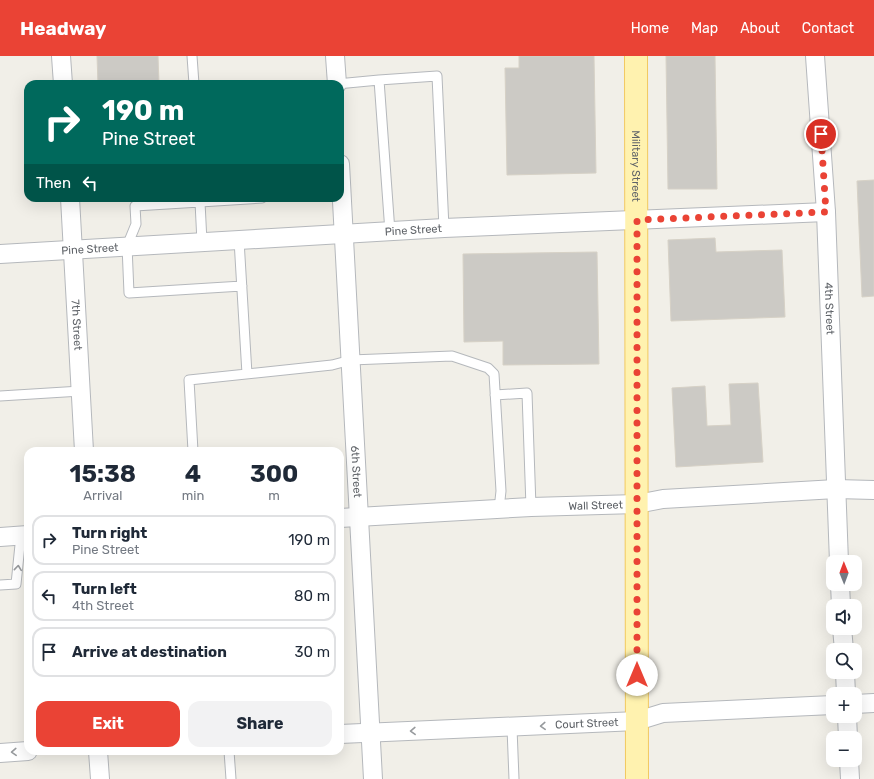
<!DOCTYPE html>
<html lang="en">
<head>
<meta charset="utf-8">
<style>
  :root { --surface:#fff; --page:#f2f2f3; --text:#1f2937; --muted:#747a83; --line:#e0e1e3; --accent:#ea4335 }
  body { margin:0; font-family:Rubik,sans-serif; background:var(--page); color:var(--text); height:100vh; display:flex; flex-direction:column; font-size:15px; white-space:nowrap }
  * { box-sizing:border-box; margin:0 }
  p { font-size:13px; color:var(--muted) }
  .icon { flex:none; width:22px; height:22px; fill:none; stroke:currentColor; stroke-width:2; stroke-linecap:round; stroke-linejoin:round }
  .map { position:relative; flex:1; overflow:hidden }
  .drawer { position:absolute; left:24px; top:391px; width:320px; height:308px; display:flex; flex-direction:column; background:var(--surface); border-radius:12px; box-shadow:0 4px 16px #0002 }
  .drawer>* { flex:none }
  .guide { position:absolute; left:24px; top:24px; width:320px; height:122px; border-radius:12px; box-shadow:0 4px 16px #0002; background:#00695c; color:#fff; overflow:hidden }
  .needle { width:26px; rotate:359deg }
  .fabs { position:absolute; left:826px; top:499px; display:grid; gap:8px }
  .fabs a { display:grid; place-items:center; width:36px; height:36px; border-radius:8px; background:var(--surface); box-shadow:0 4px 16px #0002; font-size:20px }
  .pin { position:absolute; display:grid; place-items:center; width:34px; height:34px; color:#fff; margin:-17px; border:2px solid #fff; border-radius:50%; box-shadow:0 1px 4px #0007 }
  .me { position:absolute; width:44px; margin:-22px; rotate:0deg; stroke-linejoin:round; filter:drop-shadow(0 0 3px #0008) }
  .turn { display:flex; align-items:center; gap:14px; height:84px; padding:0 12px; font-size:18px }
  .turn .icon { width:52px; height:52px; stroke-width:2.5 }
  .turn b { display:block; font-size:28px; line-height:34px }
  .then { display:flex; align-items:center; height:38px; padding:0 12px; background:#0003; gap:8px; font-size:15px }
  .eta { display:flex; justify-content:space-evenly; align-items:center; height:68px; text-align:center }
  .eta b { font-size:24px; font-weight:700; line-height:28px }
  .action { display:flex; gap:8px; margin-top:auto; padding:8px 12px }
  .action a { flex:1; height:46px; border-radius:12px; background:var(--accent); color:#fff; font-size:16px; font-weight:700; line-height:46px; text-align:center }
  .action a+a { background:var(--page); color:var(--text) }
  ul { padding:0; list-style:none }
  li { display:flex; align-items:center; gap:12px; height:50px; margin:0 8px 6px; padding:0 4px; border:2px solid var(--line); border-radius:12px }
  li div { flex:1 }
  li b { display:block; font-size:15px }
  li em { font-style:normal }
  header { display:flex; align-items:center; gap:24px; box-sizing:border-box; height:56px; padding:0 20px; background:var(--accent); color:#fff }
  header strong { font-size:19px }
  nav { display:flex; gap:22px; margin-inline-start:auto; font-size:14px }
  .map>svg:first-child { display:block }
  .building { fill:#cccac5; stroke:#d6d1c6 }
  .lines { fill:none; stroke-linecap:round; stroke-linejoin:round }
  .lane-casing { stroke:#b5b8bc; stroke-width:11 }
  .street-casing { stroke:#b5b8bc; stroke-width:20 }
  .primary-casing { stroke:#f2c960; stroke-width:24 }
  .lane { stroke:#fff; stroke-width:9 }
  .street { stroke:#fff; stroke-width:18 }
  .primary { stroke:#fff2af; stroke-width:22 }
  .oneway { stroke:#979a9d }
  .route { stroke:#ea4335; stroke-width:7; stroke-dasharray:0 12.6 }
  .labels { text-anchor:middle; stroke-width:3; stroke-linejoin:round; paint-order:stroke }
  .street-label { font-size:11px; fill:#5f6368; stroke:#fff }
</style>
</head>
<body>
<header>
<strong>Headway</strong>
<nav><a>Home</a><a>Map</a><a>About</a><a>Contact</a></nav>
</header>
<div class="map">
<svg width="874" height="723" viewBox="0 0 874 723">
  <rect width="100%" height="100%" fill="#f1efe8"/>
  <path class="building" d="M97,0H158L159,28H98Z
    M519,0H594L596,117L507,119L505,12H519Z
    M666,0H715L717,133H668Z
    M874,124V240L862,241L857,125Z
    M715,182L716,196L782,194L785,261L671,265L668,184Z
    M597,196L599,308L503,309V285L464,286L463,198Z
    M758,327L763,406L676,411L672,332L705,330L707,370L731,369L729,328Z"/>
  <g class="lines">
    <g class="lane-casing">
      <path id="lane" d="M192,0L194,28
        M379,24L437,20L444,172
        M337,28L379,24L390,176
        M200,142V146L262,142
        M239,184L247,318
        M202,186L200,146L135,150L136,168L127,190L129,237L242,230
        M495,339L527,337L531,451
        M0,340L81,335
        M193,395L189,324L332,309L351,304L452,300L488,312L494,318L501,435L499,453
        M0,529L16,528L21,479
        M512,672L514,723
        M229,695L231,723"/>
    </g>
    <g class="street-casing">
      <g id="street">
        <path d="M61,0L63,28"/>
        <path d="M335,0L337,28"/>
        <path id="s1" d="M815,0L826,156L839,506"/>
        <path id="s2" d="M340,108L373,723"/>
        <path id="s3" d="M70,142L84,395"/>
        <path id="s4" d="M0,198L444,172L826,156"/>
        <path id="s5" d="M340,462L531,451L637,448L663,443L836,433L874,434"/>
        <path d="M0,481L28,479"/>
        <path d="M840,528L841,550"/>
        <path d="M842,572L844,594"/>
        <path d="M845,616L846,638"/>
        <path d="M855,648L874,647"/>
        <path d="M847,660L848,682"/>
        <path id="s6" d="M340,678L637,665L663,657L833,649"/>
        <path d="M98,695L100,723"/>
        <path d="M0,697L28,695"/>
        <path d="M849,704L850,723"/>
      </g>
    </g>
    <g class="primary-casing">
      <g id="primary">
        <path id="s7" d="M636,0L637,723"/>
      </g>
    </g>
    <use href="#lane" class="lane"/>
    <use href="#street" class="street"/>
    <use href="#primary" class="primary"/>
  </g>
  <defs><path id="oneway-chevron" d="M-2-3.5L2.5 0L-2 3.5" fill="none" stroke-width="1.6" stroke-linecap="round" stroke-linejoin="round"/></defs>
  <g class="oneway">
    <use href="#oneway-chevron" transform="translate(18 512) rotate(-84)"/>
    <use href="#oneway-chevron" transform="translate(543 670) rotate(177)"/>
    <use href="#oneway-chevron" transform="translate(413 675) rotate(178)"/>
    <use href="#oneway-chevron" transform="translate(14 696) rotate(177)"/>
  </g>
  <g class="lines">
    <path class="route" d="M637,619V164L826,156L821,78"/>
  </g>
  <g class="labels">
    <g class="street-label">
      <text dy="4" stroke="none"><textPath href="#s7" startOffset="110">Military Street</textPath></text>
      <text dy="4" stroke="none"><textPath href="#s4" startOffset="414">Pine Street</textPath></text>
      <text dy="4" stroke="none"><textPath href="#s4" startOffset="90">Pine Street</textPath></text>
      <text dy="4" stroke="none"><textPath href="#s1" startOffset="253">4th Street</textPath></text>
      <text dy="4" stroke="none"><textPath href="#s3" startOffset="127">7th Street</textPath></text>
      <text dy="4" stroke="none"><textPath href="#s2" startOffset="308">6th Street</textPath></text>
      <text dy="4" stroke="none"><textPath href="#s5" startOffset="256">Wall Street</textPath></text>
      <text dy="4" stroke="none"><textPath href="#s6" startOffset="247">Court Street</textPath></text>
    </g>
  </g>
</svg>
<div class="fabs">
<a><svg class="needle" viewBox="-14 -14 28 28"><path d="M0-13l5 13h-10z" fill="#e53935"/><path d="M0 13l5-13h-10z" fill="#747a83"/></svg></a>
<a><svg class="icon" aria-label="sound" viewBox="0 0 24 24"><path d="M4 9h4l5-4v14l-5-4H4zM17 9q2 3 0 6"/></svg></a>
<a><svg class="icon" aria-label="search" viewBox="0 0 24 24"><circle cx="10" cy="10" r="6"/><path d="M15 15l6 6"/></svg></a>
<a>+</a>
<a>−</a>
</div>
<div class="pin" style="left:821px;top:78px;background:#d93025"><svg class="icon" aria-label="arrive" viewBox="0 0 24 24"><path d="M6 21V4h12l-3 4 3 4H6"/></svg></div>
<svg class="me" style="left:637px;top:619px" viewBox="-20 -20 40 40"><circle r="19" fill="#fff"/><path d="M0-13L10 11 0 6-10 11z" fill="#ea4335"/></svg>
<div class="guide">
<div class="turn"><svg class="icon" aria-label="right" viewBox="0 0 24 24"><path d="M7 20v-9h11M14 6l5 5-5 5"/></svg><div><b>190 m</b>Pine Street</div></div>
<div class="then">Then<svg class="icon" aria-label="left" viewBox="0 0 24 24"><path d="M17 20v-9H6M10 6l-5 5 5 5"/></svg></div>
</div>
<section class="drawer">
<div class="eta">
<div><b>15:38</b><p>Arrival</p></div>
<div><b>4</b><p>min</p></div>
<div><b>300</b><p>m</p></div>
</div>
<ul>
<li><svg class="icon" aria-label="right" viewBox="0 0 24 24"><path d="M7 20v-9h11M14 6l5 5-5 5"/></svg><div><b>Turn right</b><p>Pine Street</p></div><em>190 m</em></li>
<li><svg class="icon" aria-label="left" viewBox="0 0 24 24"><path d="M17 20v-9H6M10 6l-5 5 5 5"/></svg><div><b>Turn left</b><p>4th Street</p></div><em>80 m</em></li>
<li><svg class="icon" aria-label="arrive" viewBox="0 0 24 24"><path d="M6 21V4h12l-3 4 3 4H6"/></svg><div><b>Arrive at destination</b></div><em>30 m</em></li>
</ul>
<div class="action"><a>Exit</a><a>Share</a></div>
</section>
</div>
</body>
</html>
